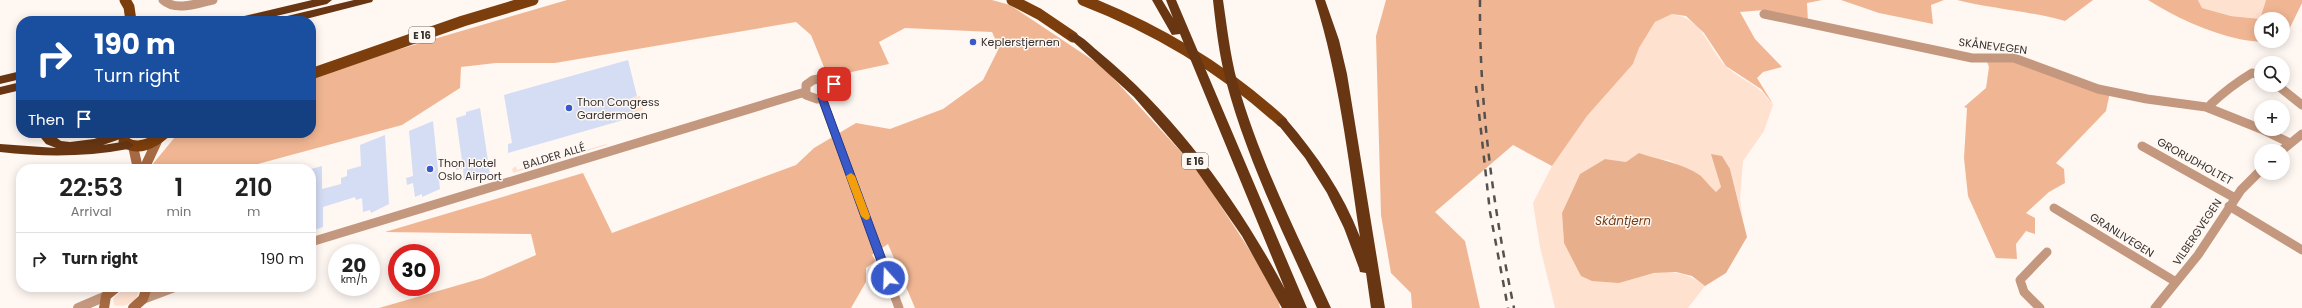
<!DOCTYPE html>
<html lang="en">
<head>
<meta charset="utf-8">
<style>
  :root { --surface:#fff; --page:#f6f6f6; --text:#222; --muted:#767676; --line:#e0e0e0 }
  body { margin:0; font-family:Poppins,sans-serif; background:var(--page); color:var(--text); height:100vh; display:flex; flex-direction:column; font-size:15px; white-space:nowrap }
  * { box-sizing:border-box; margin:0 }
  p { font-size:13px; color:var(--muted) }
  .icon { flex:none; width:22px; height:22px; fill:none; stroke:currentColor; stroke-width:2; stroke-linecap:round; stroke-linejoin:round }
  .map { position:relative; flex:1; overflow:hidden }
  .drawer { position:absolute; left:16px; top:164px; width:300px; height:128px; display:flex; flex-direction:column; background:var(--surface); border-radius:16px; box-shadow:0 2px 10px #0003 }
  .drawer>* { flex:none }
  .top-card { position:absolute; left:16px; top:16px; width:300px; height:122px; border-radius:16px; box-shadow:0 2px 10px #0003; background:#1a4fa0; color:#fff; overflow:hidden }
  .buttons { position:absolute; left:2254px; top:12px; display:grid; gap:8px }
  .buttons a { display:grid; place-items:center; width:36px; height:36px; border-radius:50%; background:var(--surface); box-shadow:0 2px 10px #0003; font-size:20px }
  .speed { position:absolute; left:328px; top:244px; display:flex; gap:8px; font-size:20px; font-weight:700; text-align:center }
  .speed>* { display:grid; place-content:center; width:52px; height:52px; border-radius:50%; background:var(--surface); box-shadow:0 2px 10px #0003; line-height:1 }
  .speed small { font-size:10px; font-weight:400 }
  .speed .limit { border:6px solid #d22; background:#fff; color:#111 }
  .pin { position:absolute; display:grid; place-items:center; width:34px; height:34px; color:#fff; margin:-17px; border-radius:8px; box-shadow:0 2px 6px #0006 }
  .me { position:absolute; width:44px; margin:-22px; rotate:340deg; stroke-linejoin:round; filter:drop-shadow(0 0 3px #0008) }
  .turn { display:flex; align-items:center; gap:14px; height:84px; padding:0 12px; font-size:18px }
  .turn .icon { width:52px; height:52px; stroke-width:2.5 }
  .turn b { display:block; font-size:28px; line-height:34px }
  .then { display:flex; align-items:center; height:38px; padding:0 12px; background:#0003; gap:8px; font-size:15px }
  .eta { display:flex; justify-content:space-evenly; align-items:center; height:68px; text-align:center }
  .eta b { font-size:24px; font-weight:600; line-height:28px }
  ul { padding:0; list-style:none }
  li { display:flex; align-items:center; gap:12px; height:52px; padding:0 12px; border-top:1px solid var(--line) }
  li div { flex:1 }
  li b { display:block; font-size:15px }
  li em { font-style:normal }
  .map>svg:first-child { display:block }
  .green { fill:#ffe1d0 }
  .forest { fill:#f0b693; fill-rule:evenodd }
  .water { fill:#e8af8c }
  .building { fill:#d4ddf4 }
  .lines { fill:none; stroke-linecap:round; stroke-linejoin:round }
  .minor { stroke:#c4987e; stroke-width:9 }
  .tertiary { stroke:#c4987e; stroke-width:10 }
  .secondary { stroke:#a76941; stroke-width:10 }
  .trunk { stroke:#7c3e0c; stroke-width:11 }
  .motorway { fill:#683613; fill-rule:evenodd }
  .rail { stroke:#55514f; stroke-width:2.5; stroke-dasharray:7 7; stroke-linecap:butt }
  .route { fill:#3859ca; stroke:#243a83 }
  .slow { fill:#f59e0b }
  .poi-dot { fill:#3859ca; stroke:#fff7f2; stroke-width:1.5 }
  .labels { text-anchor:middle; stroke-width:3; stroke-linejoin:round; paint-order:stroke }
  .shield { fill:#fff7f2; stroke:#716c6a; stroke-width:1 }
  .shield-label { font-size:10px; font-weight:bold; fill:#34312f }
  .poi-label { font-size:11px; fill:#34312f; stroke:#fff7f2; text-anchor:start }
  .street-label { font-size:11px; fill:#34312f; stroke:#fff7f2 }
  .water-label { font-size:12px; font-style:italic; fill:#753f1a; stroke:#fff7f2 }
</style>
</head>
<body>
<div class="map">
<svg width="2302" height="308" viewBox="0 0 2302 308">
  <rect width="100%" height="100%" fill="#fff7f2"/>
  <path class="green" d="M2198,0H2266L2260,19L2232,16L2202,8Z
    M1672,14C1704,19 1706,46 1726,66C1742,82 1759,83 1773,105L1764,131L1743,161L1740,199L1743,218L1730,169L1712,154L1721,187L1716,192L1707,185L1702,177L1669,160L1657,159L1639,154L1626,162L1605,159L1580,174L1562,213L1564,243L1619,283C1652,274 1675,263 1705,286L1688,308H1555L1540,247L1533,203L1552,166L1587,116L1633,64L1639,48L1655,22Z
    M640,96L643,110L632,113L628,99Z
    M606,144L607,145L513,173L512,169L516,166L517,170Z
    M135,289L138,293C136,303 124,308 114,305L113,299C119,292 126,288 135,289Z"/>
  <path class="forest" d="M567,0H992L1010,5L1103,67L1196,168L1277,292L1280,308H915L888,244L872,255L876,261L866,268V282L851,308H379L483,278L536,255L531,234L385,232L583,173L612,233L796,165L814,148L856,123L890,129L943,109L983,80L999,48L992,32L905,28L879,42L889,64L828,77L811,35L796,22L555,63H496L461,67L460,88L402,125L239,169H153L152,165L175,137L184,133H311V80L359,61Z
    M1386,0H1822L1807,3L1808,22L1764,10L1740,12L1755,39L1782,67L1763,72L1757,78L1773,104L1761,89L1726,66L1704,33L1686,16L1672,14L1655,22L1639,48L1633,64L1587,116L1552,166L1513,145L1435,212L1465,241L1480,308H1412L1411,293L1391,273L1381,215L1376,36Z
    M1841,0H1944L1931,5L1933,24L1879,13Z
    M1957,0H2093L2065,21C2030,11 1993,9 1957,0Z
    M2148,0H2198L2202,8L2231,16L2260,19L2266,0H2302V3L2282,44C2268,42 2253,42 2239,39C2207,32 2175,17 2148,0ZM2261,19H2283V41H2261Z
    M1986,59L2028,61L2110,92L2106,111L2056,163L2064,169L2065,183L2049,192L2026,213L2035,218V234L2026,231L2016,244L2017,259L1996,258L1968,196L1964,158L1967,108L1964,107L1986,88L1989,67Z"/>
  <path class="water" d="M1639,153C1661,161 1681,162 1701,176C1706,181 1710,187 1716,192L1721,187L1711,154L1722,156L1730,169L1747,237L1726,273L1705,286L1692,276L1676,272L1654,273L1619,283L1592,281L1581,276L1564,243L1562,213L1580,174L1605,159L1626,162Z"/>
  <path class="building" d="M628,60L637,96L629,99L634,117L508,153V144L512,143L504,95Z
    M480,108L490,174L464,182L463,168L456,170L455,164L462,161L456,118L466,115V112Z
    M433,121L440,189L422,197V194L415,197L413,183L407,185L406,178L413,176L409,131Z
    M385,135L389,204L371,213L370,210L363,212L362,198L356,200L355,197L323,207V227L312,231L311,169L322,166V189L341,184V178L347,176V170L361,166L360,145Z"/>
  <g class="lines">
    <path class="minor" d="M163,0C176,12 198,3 213,0
      M1764,14L1972,58H2014L2098,89L2147,99L2206,107L2261,129
      M823,78L833,84L831,94L817,99L806,95V85L813,80Z
      M2277,85L2302,105
      M822,98L899,308
      M2211,108V104C2224,92 2237,82 2252,73L2261,75
      M2261,129L2290,143
      M2142,146L2235,198
      M2281,151L2302,134
      M2229,206L2302,250
      M2054,208L2176,282
      M311,242L805,92
      M144,299L176,287
      M2040,308L2024,292L2020,280L2047,252
      M2155,308L2198,255L2241,190L2261,170"/>
    <path class="tertiary" d="M78,308L106,296"/>
    <path class="secondary" d="M133,146L138,169
      M144,169L158,139
      M104,308L106,296L117,287
      M133,308L143,299L147,287"/>
    <path class="trunk" d="M125,0L129,7L131,21
      M1012,0L1039,14L1073,37
      M1083,0C1158,29 1223,68 1282,122
      M311,74L463,21L533,0
      M125,133L124,142C139,151 153,143 165,133"/>
    <path class="motorway" d="M312,0H332L327,4L255,21H235L240,17Z
      M354,0H373L372,2L298,21H278L283,17Z
      M1152,0H1162L1173,18L1166,0H1176L1307,308H1282L1242,236L1192,164L1134,97L1068,37L1069,34C1079,31 1091,46 1099,52C1177,116 1237,200 1285,289L1180,34L1172,35Z
      M1213,0H1223C1227,27 1230,54 1237,81C1259,160 1297,234 1331,308H1317C1284,234 1247,160 1226,81C1219,54 1216,27 1213,0Z
      M1315,0H1325L1339,40L1347,74L1385,308H1371L1366,273L1360,272L1359,268L1344,228L1327,193L1305,158L1276,122L1282,118L1286,119C1317,155 1343,193 1360,237C1348,157 1339,77 1315,0Z
      M21,71V79L0,84V76Z
      M21,82V90L0,95V87Z
      M37,133H50L61,141L70,142L94,139L112,133H131L129,136L103,145L128,141L134,145L128,149C85,157 44,157 0,152V144L56,148L46,144Z"/>
    <path class="rail" d="M1480,0C1479,104 1493,206 1514,308
      M1476,86L1490,212L1508,308"/>
  </g>
  <path class="route" d="M830,81H834L838,84L834,96L827,100L893,278L888,282L883,278L818,98L827,92Z"/>
  <path class="slow" d="M851,173L855,176L870,216L869,219L866,220L861,216L846,176Z"/>
  <g class="poi-dot">
    <circle cx="973" cy="42" r="4"/>
    <circle cx="569" cy="108" r="4"/>
    <circle cx="430" cy="169" r="4"/>
  </g>
  <g class="labels">
    <g class="shield">
      <rect x="409" y="27" width="26" height="16" rx="3"/>
      <rect x="1182" y="153" width="26" height="16" rx="3"/>
    </g>
    <g class="shield-label">
      <text x="422" y="39">E 16</text>
      <text x="1195" y="165">E 16</text>
    </g>
    <g class="poi-label">
      <text x="981" y="46">Keplerstjernen</text>
      <text x="577" y="106">Thon Congress<tspan x="577" dy="13">Gardermoen</tspan></text>
      <text x="438" y="167">Thon Hotel<tspan x="438" dy="13">Oslo Airport</tspan></text>
    </g>
    <g class="street-label">
      <text transform="translate(1993 46) rotate(7)" y="4">SKÅNEVEGEN</text>
      <text transform="translate(554 156) rotate(-17)" y="4">BALDER ALLÉ</text>
      <text transform="translate(2195 161) rotate(29)" y="4">GRORUDHOLTET</text>
      <text transform="translate(2197 232) rotate(-56)" y="4">VILBERGVEGEN</text>
      <text transform="translate(2122 235) rotate(32)" y="4">GRANLIVEGEN</text>
    </g>
    <g class="water-label">
      <text x="1623" y="225">Skåntjern</text>
    </g>
  </g>
</svg>
<div class="buttons">
<a><svg class="icon" aria-label="sound" viewBox="0 0 24 24"><path d="M4 9h4l5-4v14l-5-4H4zM17 9q2 3 0 6"/></svg></a>
<a><svg class="icon" aria-label="search" viewBox="0 0 24 24"><circle cx="10" cy="10" r="6"/><path d="M15 15l6 6"/></svg></a>
<a>+</a>
<a>−</a>
</div>
<div class="speed"><div>20<small>km/h</small></div><div class="limit">30</div></div>
<div class="pin" style="left:834px;top:84px;background:#d93025"><svg class="icon" aria-label="arrive" viewBox="0 0 24 24"><path d="M6 21V4h12l-3 4 3 4H6"/></svg></div>
<svg class="me" style="left:888px;top:278px" viewBox="-20 -20 40 40"><circle r="17" fill="#3859ca" stroke="#fff" stroke-width="3"/><path d="M0-11L8 9 0 5-8 9z" fill="#fff"/></svg>
<div class="top-card">
<div class="turn"><svg class="icon" aria-label="right" viewBox="0 0 24 24"><path d="M7 20v-9h11M14 6l5 5-5 5"/></svg><div><b>190 m</b>Turn right</div></div>
<div class="then">Then<svg class="icon" aria-label="arrive" viewBox="0 0 24 24"><path d="M6 21V4h12l-3 4 3 4H6"/></svg></div>
</div>
<section class="drawer">
<div class="eta">
<div><b>22:53</b><p>Arrival</p></div>
<div><b>1</b><p>min</p></div>
<div><b>210</b><p>m</p></div>
</div>
<ul>
<li><svg class="icon" aria-label="right" viewBox="0 0 24 24"><path d="M7 20v-9h11M14 6l5 5-5 5"/></svg><div><b>Turn right</b></div><em>190 m</em></li>
</ul>
</section>
</div>
</body>
</html>
